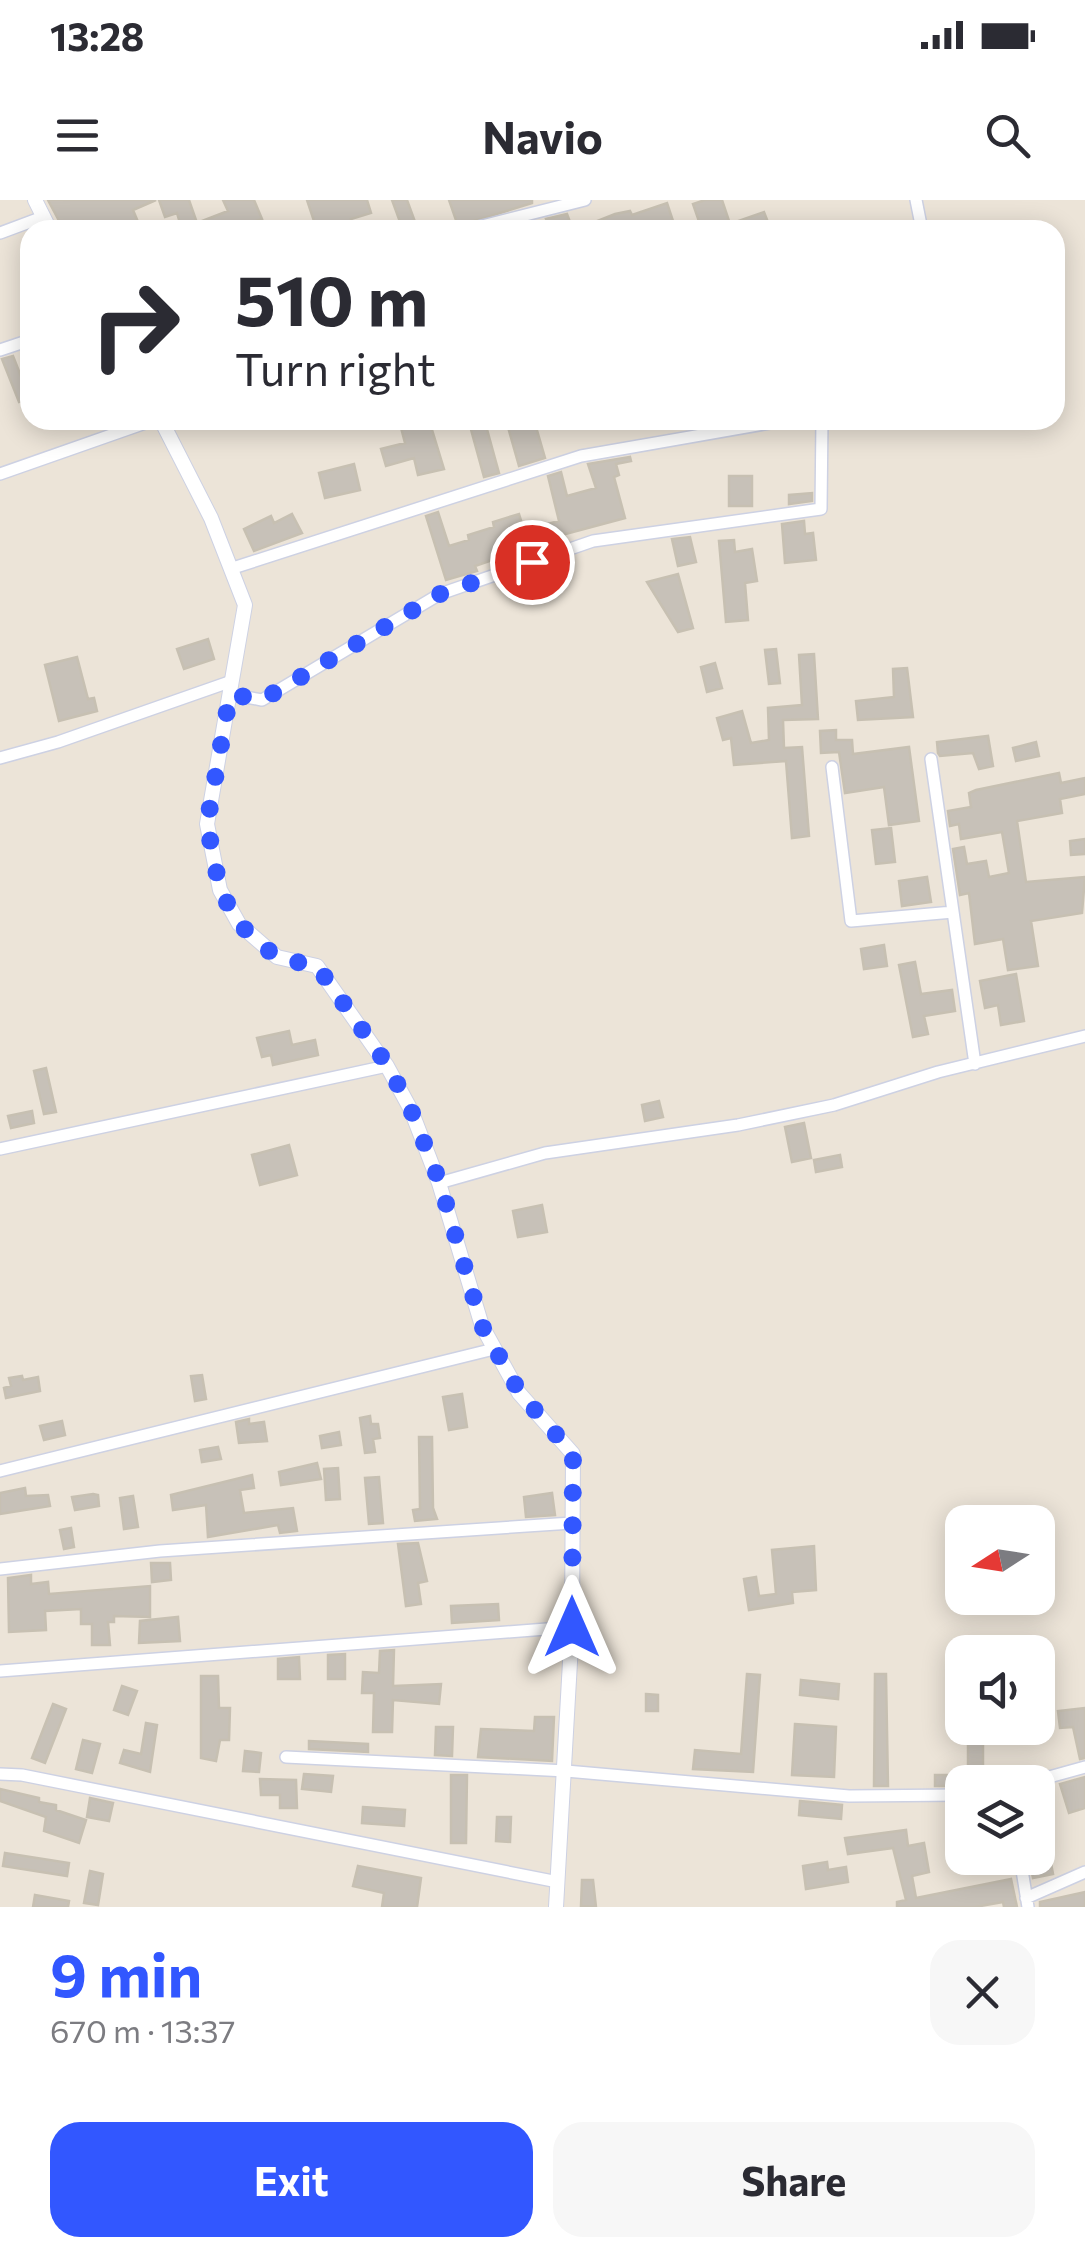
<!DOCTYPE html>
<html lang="en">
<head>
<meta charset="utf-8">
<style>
  :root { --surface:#fff; --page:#f7f7f7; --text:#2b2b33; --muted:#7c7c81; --accent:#3257ff }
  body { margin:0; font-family:Commissioner,sans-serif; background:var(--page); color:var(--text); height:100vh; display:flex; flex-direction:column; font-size:38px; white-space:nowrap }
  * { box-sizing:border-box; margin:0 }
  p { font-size:32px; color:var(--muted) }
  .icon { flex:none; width:55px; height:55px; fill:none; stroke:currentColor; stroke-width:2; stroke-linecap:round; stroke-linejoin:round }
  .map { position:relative; height:1707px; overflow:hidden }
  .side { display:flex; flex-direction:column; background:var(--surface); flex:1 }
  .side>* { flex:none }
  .hud { position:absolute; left:20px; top:20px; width:1045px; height:210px; border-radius:30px; box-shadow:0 5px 25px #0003; background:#fff; color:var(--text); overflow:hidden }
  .needle { width:65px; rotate:258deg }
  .fabs { position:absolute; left:945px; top:1305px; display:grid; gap:20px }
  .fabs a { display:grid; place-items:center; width:110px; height:110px; border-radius:20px; background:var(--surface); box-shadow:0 5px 25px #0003; font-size:50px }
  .pin { position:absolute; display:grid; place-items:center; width:85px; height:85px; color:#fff; margin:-42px; border:5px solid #fff; border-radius:50%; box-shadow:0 2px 10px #0007 }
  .me { position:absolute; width:110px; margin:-55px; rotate:0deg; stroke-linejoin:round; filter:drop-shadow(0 0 8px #0008) }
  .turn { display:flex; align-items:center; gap:35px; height:210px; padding:0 50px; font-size:45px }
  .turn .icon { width:130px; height:130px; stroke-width:2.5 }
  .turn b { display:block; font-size:70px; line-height:85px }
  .round { display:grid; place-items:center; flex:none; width:105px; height:105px; border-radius:30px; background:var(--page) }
  .head { display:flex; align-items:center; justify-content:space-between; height:170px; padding:0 50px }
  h1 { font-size:60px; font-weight:700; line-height:75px; color:var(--accent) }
  .cta { display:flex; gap:20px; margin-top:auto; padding:20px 50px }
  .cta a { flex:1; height:115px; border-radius:30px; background:var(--accent); color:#fff; font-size:40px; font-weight:700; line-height:115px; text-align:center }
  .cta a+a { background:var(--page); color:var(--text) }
  .status { display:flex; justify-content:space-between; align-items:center; height:70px; padding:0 50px; background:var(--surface); direction:ltr }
  .status svg { height:28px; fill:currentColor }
  header { display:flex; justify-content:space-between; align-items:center; height:130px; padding:0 50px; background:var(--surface); font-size:45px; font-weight:700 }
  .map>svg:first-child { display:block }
  .building { fill:#c7c1b8; stroke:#c7c0b2; stroke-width:2.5 }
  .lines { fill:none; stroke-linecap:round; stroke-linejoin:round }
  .minor-casing { stroke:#cdd1e3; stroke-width:14 }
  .tertiary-casing { stroke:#cdd1e3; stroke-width:16 }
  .minor { stroke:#fff; stroke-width:11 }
  .tertiary { stroke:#fff; stroke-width:14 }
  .route { stroke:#3257ff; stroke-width:18; stroke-dasharray:0 32.4 }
</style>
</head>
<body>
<div class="status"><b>13:28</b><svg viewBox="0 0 49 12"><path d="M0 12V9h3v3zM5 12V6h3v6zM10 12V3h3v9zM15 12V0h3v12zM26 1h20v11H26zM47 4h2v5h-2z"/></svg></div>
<header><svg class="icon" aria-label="menu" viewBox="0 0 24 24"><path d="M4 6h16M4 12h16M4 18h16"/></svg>Navio<svg class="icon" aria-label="search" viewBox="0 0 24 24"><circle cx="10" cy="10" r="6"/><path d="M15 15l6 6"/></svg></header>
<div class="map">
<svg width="1085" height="1707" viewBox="0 0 1085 1707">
  <rect width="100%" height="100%" fill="#ece4d8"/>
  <path class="building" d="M48,0H156L133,10L138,22L121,30H87L83,21L64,30Z
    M159,0H189L197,23L228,11L223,0H254L262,19L256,21L259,30H182L177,13L165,17Z
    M307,0H367L371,13L351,19L354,30H317Z
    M392,0H407L418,30H403Z
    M449,0H532V3L458,26Z
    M705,0H722L730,24L764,12L771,30H702L693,4Z
    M667,3L676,30H575L615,14L630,11L632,15Z
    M567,14L573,30H550L546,19Z
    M13,156L24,184L30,182V198L19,202L2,159Z
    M399,220H429L444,269L418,275L414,258L386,266L381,249L405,243Z
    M506,220H534L545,258L519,266Z
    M485,222L499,273L484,277L470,226Z
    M630,257L631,261L616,264L619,275L614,277L625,318L528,344L530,347L475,366L477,371L446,380L426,316L438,312L449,346L469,340L468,335L494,327L493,322L519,314L524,330L559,321L548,276L561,272L567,296L596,288L588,264Z
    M354,264L360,290L325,298L319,273Z
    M729,276H752V306H729Z
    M812,293V301L789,304V295Z
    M292,314L302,333L254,351L244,329L271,316L274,323Z
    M804,321L805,334L813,333L816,360L785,363L782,324Z
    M690,337L696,362L678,366L672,339Z
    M734,340L735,352L752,349L757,381L745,383L748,420L726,422L719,341Z
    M678,374L693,428L678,432L647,382Z
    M208,439L214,459L184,469L177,449Z
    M776,449L780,483L769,484L765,450Z
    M814,454L818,519L783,520L784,548L802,547L809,636L792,638L786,561L734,565L731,538L723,540L717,518L742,511L751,543L769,540L768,508L802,505L799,455Z
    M77,457L88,499L94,498L97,511L59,521L45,465Z
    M715,463L722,488L707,492L701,467Z
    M907,468L913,517L858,520L856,501L894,497L893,469Z
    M836,530V540H852L853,554L909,547L919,621L889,625L884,587L845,593L839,552L821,553L820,531Z
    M988,536L993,566L979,569L973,553L940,556L938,553L937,542Z
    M1036,542L1039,556L1016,561L1013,548Z
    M1059,573L1061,583L1085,578V594L1060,599L1062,613L1017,621L1026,682L1085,677L1082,713L1031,721L1038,766L1008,770L1003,739L975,744L969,693L960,695L953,649L964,647L967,664L986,661L989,677L1009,673L1002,632L961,639L959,624L950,626L948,611L971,607L969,593L976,590Z
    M891,628L895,662L876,664L872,630Z
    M1085,639V654L1071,655L1070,641Z
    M927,677L931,702L902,706L899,681Z
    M884,745L887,766L864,769L861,749Z
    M915,762L921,794L952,790L955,811L924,816L928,834L913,837L899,765Z
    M1016,774L1024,821L1001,825L998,805L985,808L980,781Z
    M289,831L292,845L315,840L318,855L273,865L271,855L262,857L257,838Z
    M46,868L56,912L44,914L34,871Z
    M659,901L663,917L645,921L642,905Z
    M32,911L34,923L11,928L8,916Z
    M804,923L811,958L792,962L785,927Z
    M289,945L297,975L260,985L252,955Z
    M840,955L842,967L816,972L814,960Z
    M542,1005L547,1032L518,1037L513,1011Z
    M202,1175L206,1199L195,1201L191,1176Z
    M22,1176L23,1180L38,1177L40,1191L6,1198L4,1188L11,1186L9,1178Z
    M462,1194L467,1227L449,1230L443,1197Z
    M370,1216L371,1224H378L380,1238L373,1239L375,1252L365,1253L360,1218Z
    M249,1219V1224L264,1222L267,1241L239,1243L236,1222Z
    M62,1221L65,1235L44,1240L40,1226Z
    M339,1232L341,1245L322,1248L320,1236Z
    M419,1237H432L433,1308L437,1319L415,1321L413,1310L420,1309Z
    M218,1247L221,1259L202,1262L200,1250Z
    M317,1263L321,1279L281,1285L279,1272Z
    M338,1268L340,1299L326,1300L324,1269Z
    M252,1275L254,1288L240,1290L244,1313L293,1308L297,1331L280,1333L278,1325L208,1337L206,1305L173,1310L171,1295Z
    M379,1277L383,1323L369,1324L365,1278Z
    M25,1288L26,1296L48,1295L50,1306L0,1314V1293Z
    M552,1293L555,1315L526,1317L524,1297Z
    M93,1294L98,1295L99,1306L75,1310L72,1297Z
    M133,1296L138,1327L124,1329L120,1298Z
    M71,1328L74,1347L64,1349L60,1330Z
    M418,1343L427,1381L418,1383L421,1404L406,1406L398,1344Z
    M814,1346L816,1390L792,1392L793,1403L749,1410L744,1379L756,1377L759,1396L776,1394L772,1350Z
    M151,1363H170L171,1380L152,1382Z
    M31,1375V1384L48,1382L49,1394L150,1386V1417L114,1416V1422H108L110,1445H92V1424H81V1409L45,1411L46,1430L9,1432L8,1378Z
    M498,1404L499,1420L452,1423L451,1406Z
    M178,1417L180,1441L139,1443L140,1421Z
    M394,1450L393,1486L441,1484L439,1504L393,1500L392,1532H373L374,1493H362L363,1472L379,1473L380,1451Z
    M345,1454V1479H328V1455Z
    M299,1457L300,1479H278V1459Z
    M747,1474L760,1475L753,1572L693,1569L695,1550L741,1554Z
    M875,1474H886L888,1586H874Z
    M201,1476H218L219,1508H230L229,1540H220L216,1561L201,1558Z
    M801,1480L839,1484L838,1499L800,1495Z
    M122,1486L137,1491L128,1515L114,1510Z
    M646,1494L658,1495V1511H646Z
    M53,1504L66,1509L45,1563L32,1558Z
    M1085,1508V1558L1080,1559L1073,1527L1060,1528L1058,1511Z
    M535,1517H554L552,1561L478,1557L481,1529L534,1531Z
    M146,1523L157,1525L150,1572L120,1563L124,1550L141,1554Z
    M795,1524L836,1527L834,1577L792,1575Z
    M436,1527H453L452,1556L435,1555Z
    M968,1528H983V1582H968Z
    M83,1540L100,1544L92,1573L76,1569Z
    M309,1541L368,1544V1552L309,1549Z
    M245,1551L261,1553L259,1572L243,1571Z
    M304,1574L333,1576L331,1592L302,1589Z
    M451,1575H467L466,1643H451Z
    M935,1575H957V1586H935Z
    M1085,1577V1608L1069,1613L1060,1584Z
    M260,1579L296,1580L297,1608H280V1595H261Z
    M0,1589L39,1598V1602L56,1605V1610L86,1620L79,1643L44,1631L46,1617L0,1601Z
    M90,1598L113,1603L109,1621L87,1617Z
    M800,1601L842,1605L841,1619L799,1615Z
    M363,1607L405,1610L404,1626L362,1623Z
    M497,1617H511L510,1642L496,1641Z
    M1043,1620L1053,1674L1033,1678L1029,1658H1038V1621Z
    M906,1630L908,1646L924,1643L929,1672L912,1676L916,1698L1011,1679L1017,1707H1004L1003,1702L975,1707H897V1702L906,1700L893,1648L848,1654L845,1638Z
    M5,1653L69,1663L67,1676L3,1666Z
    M827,1662L828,1670L846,1667L848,1682L806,1689L803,1666Z
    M358,1666L421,1678L417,1707H382L384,1693L353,1686Z
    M90,1671L103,1674L98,1705L84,1703Z
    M582,1680H593L596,1707L581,1706Z
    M1085,1692V1707H1040V1702Z
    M35,1695L69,1701L68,1707H33Z"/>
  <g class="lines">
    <g class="minor-casing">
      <path id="minor" d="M916,0L922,30
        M466,30L585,0
        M0,33L43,17
        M0,150L30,140
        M0,274L154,220
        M233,368L581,256L787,220
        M230,494L262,500L440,394L593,341L821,309L822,220
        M0,558L58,542L232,481
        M931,559L975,864
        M832,567L851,721L953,712
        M0,949L387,866
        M439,983L545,953L738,925L834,905L938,872L1085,836
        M0,1271L494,1149
        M0,1369L160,1351L572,1323
        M0,1471L572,1427
        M286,1557L566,1571L849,1596L962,1595
        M0,1574L22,1575L558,1682
        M1031,1582L1085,1567
        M1020,1658L1028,1707
        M1026,1698L1085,1672"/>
    </g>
    <g class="tertiary-casing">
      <path id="tertiary" d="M35,0L50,30
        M161,220L211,318L245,405L207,624L220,690L239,724L277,757L317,766L387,866L411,910L439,983L482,1126L519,1193L573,1254L572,1427L556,1707"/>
    </g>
    <use href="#minor" class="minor"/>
    <use href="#tertiary" class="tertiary"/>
  </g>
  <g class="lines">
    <path class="route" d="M532,362L440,394L262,500L230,494L207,624L220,690L239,724L277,758L317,766L388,866L411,910L440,983L482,1126L520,1193L573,1254L572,1427"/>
  </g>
</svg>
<div class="fabs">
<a><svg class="needle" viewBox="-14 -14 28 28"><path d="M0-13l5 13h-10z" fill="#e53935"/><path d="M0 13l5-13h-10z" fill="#7c7c81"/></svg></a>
<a><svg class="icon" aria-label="sound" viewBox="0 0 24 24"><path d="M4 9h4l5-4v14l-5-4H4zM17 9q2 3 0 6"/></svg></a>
<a><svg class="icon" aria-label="layers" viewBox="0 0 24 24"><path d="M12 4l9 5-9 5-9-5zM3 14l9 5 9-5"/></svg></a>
</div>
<div class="pin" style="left:532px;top:362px;background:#d93025"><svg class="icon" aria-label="arrive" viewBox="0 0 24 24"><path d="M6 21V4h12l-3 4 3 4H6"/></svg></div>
<svg class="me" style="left:572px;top:1427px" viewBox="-20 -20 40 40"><path d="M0-17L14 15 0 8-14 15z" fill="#3257ff" stroke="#fff" stroke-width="4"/></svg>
<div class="hud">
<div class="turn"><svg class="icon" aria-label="right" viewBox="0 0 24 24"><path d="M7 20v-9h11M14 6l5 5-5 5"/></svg><div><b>510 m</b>Turn right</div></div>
</div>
</div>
<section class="side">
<div class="head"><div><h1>9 min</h1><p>670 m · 13:37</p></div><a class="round"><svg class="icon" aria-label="close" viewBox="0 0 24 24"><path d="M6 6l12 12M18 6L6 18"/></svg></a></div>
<div class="cta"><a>Exit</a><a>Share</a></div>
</section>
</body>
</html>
